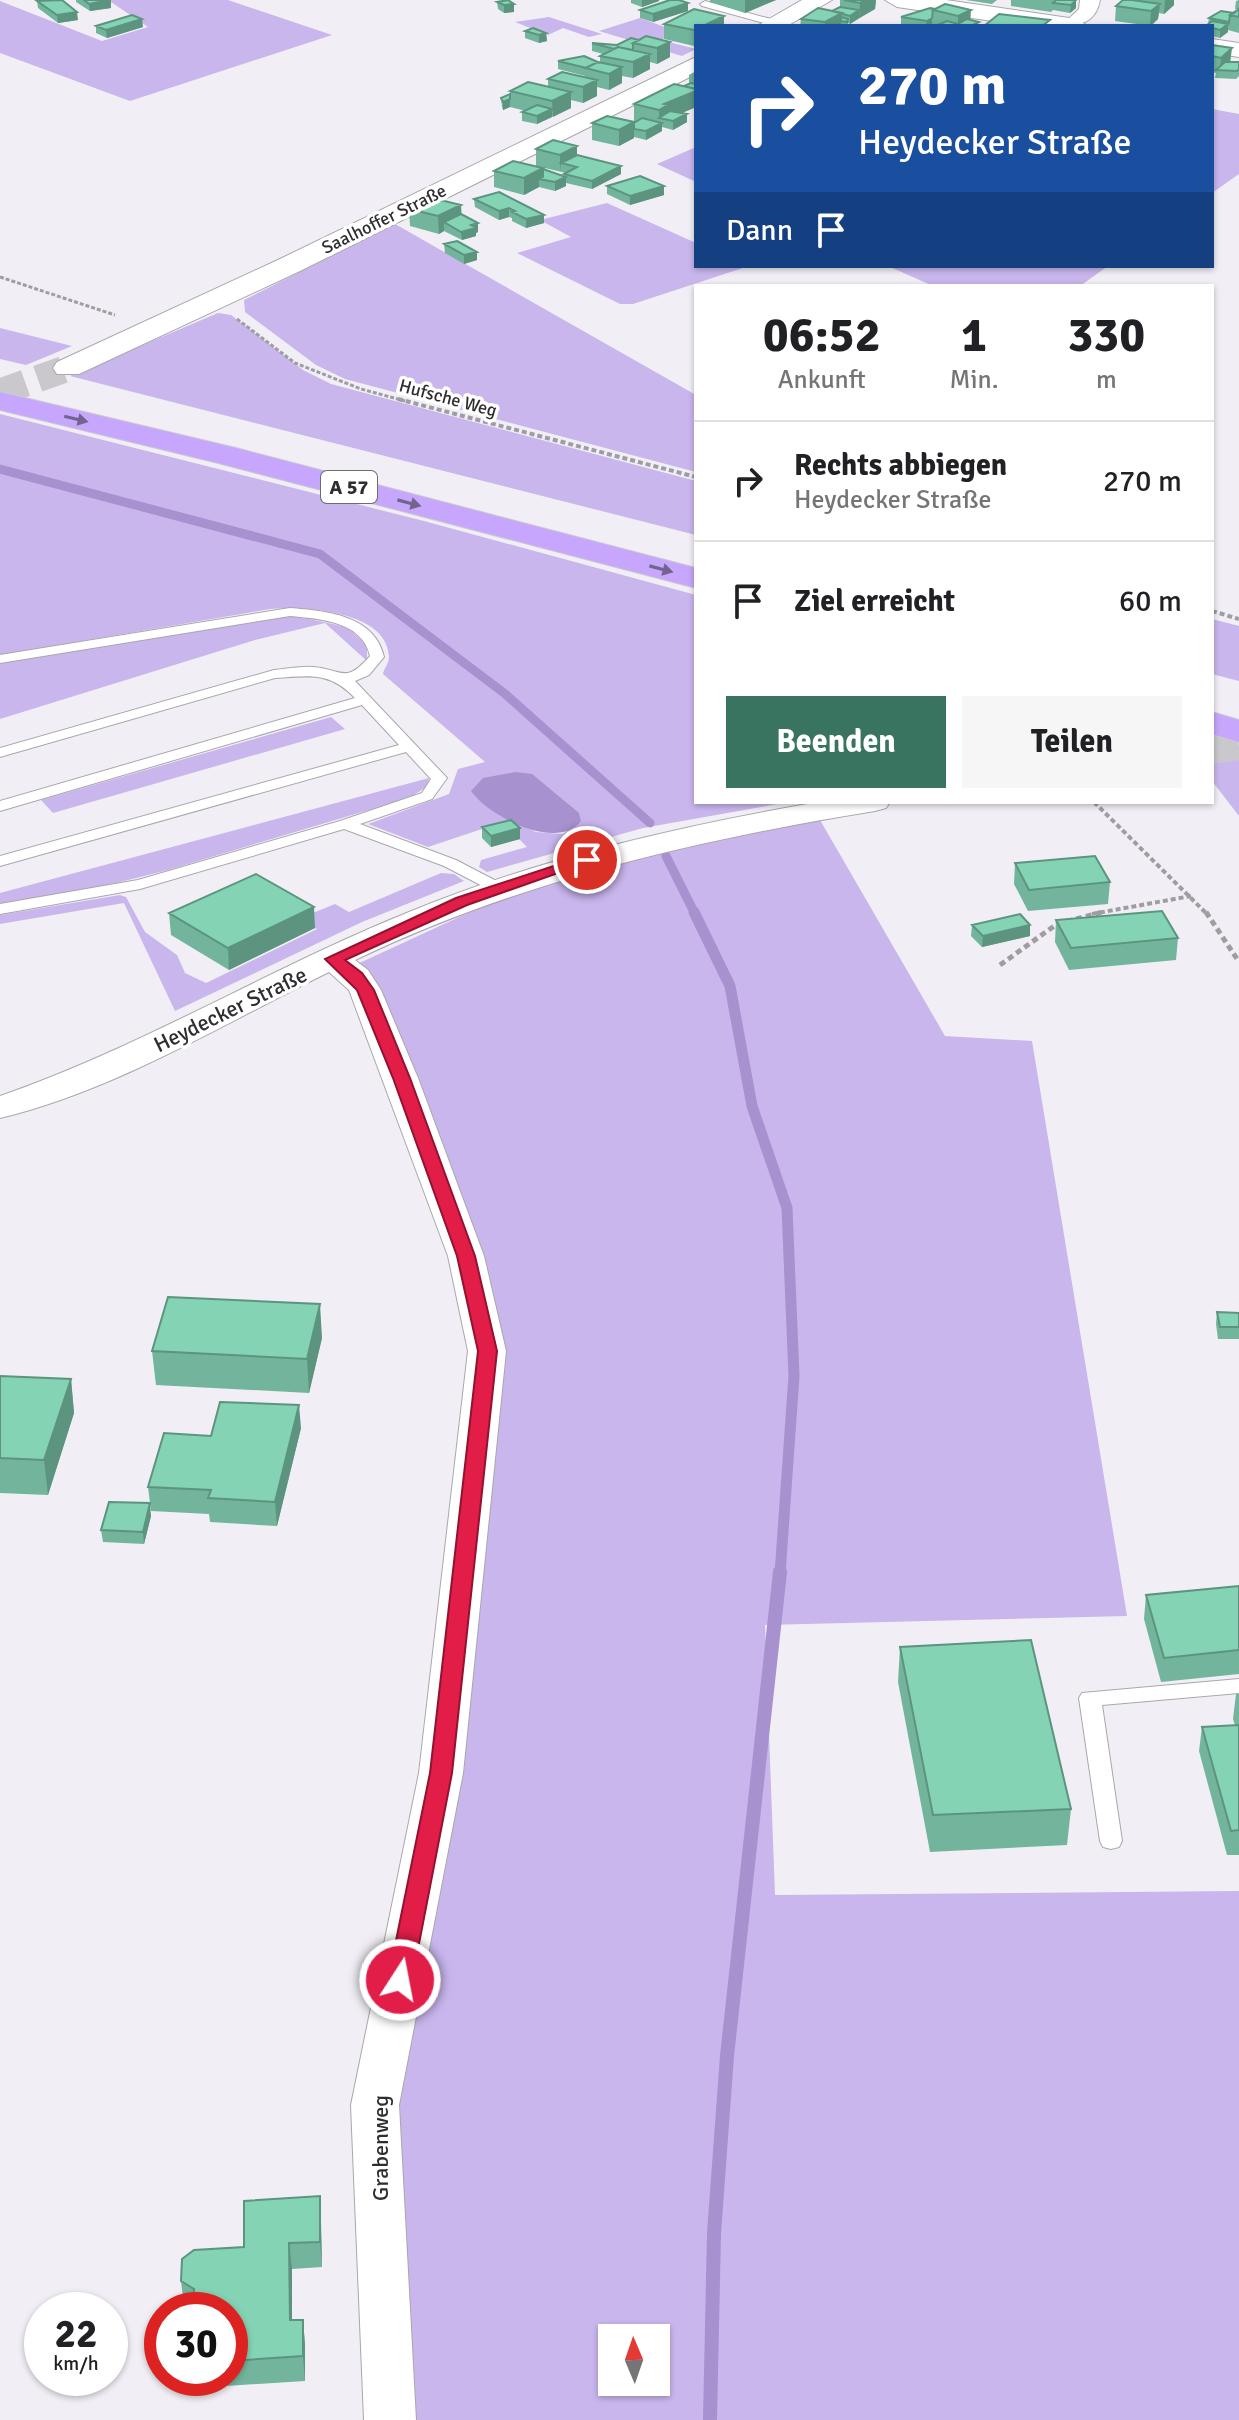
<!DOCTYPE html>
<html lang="de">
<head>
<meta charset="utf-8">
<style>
  :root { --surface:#fff; --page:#f6f6f6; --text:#202124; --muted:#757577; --line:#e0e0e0; --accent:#38745f }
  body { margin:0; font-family:Signika,sans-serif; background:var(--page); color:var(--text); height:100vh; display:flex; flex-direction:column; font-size:30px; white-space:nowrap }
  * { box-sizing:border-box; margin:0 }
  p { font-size:26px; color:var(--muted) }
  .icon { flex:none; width:44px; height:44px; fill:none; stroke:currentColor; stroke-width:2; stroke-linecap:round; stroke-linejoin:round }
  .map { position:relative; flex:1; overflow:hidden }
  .sheet { position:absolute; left:694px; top:284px; width:520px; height:520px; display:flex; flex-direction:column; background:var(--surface); border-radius:0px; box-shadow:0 2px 6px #0004 }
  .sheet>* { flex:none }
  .guide { position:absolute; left:694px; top:24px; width:520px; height:244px; border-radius:0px; box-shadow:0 2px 6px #0004; background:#1a4fa0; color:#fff; overflow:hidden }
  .needle { width:52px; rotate:358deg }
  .tools { position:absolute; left:598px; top:2324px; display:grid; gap:16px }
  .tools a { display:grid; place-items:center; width:72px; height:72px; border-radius:0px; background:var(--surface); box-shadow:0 2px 6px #0004; font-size:40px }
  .speed { position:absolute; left:24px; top:2292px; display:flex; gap:16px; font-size:40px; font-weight:700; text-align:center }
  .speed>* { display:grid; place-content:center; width:104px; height:104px; border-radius:50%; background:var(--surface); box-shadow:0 2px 6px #0004; line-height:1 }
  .speed small { font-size:20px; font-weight:400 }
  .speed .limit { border:12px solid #d22; background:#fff; color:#111 }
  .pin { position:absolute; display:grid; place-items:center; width:68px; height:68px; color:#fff; margin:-34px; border:4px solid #fff; border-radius:50%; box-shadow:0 2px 8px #0007 }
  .me { position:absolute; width:88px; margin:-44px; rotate:11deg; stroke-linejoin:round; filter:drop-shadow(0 0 6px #0008) }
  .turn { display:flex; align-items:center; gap:28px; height:168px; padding:0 32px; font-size:36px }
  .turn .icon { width:104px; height:104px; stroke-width:2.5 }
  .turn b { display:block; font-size:56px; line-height:68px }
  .then { display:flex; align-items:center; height:76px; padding:0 32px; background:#0003; gap:16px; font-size:30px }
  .eta { display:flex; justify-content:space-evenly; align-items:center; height:136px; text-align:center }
  .eta b { font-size:48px; font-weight:700; line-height:56px }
  .action { display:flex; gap:16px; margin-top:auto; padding:16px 32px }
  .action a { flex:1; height:92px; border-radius:0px; background:var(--accent); color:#fff; font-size:32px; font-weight:700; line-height:92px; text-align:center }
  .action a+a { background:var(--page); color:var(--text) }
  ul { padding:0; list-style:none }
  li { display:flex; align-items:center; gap:24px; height:120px; padding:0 32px; border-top:2px solid var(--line) }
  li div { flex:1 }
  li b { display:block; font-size:30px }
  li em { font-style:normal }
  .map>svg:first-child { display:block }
  .green { fill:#c9b6ed; fill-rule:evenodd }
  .water { fill:#a791ce }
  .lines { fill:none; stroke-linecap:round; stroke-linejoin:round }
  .stream-far2 { stroke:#a791ce; stroke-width:9 }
  .stream-far1 { stroke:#a791ce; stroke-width:11 }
  .stream { stroke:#a791ce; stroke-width:14 }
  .street-tunnel { stroke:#cac8cd; stroke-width:28; stroke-dasharray:28 14; stroke-linecap:butt }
  .secondary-tunnel { stroke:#cac8cd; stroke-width:27; stroke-dasharray:27 13; stroke-linecap:butt }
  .lane-casing { stroke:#a9a7ac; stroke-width:2 }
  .street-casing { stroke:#a9a7ac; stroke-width:2 }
  .secondary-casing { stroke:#a9a7ac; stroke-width:2 }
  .highway-casing { stroke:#cdcdcd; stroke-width:2 }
  .path-far2 { stroke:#9e9da1; stroke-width:3; stroke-dasharray:4 2; stroke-linecap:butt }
  .path-far1 { stroke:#9e9da1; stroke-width:4; stroke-dasharray:5 3; stroke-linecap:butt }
  .path { stroke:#9e9da1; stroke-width:5; stroke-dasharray:6 4; stroke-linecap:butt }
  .lane { fill:#fff; fill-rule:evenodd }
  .street { fill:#fff; fill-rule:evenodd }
  .secondary { fill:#fff; fill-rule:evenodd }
  .highway { fill:#c6a7fd; fill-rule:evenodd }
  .wall { fill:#72b59c }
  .shaded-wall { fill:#5c947f }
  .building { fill:#84d3b5; stroke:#5c947f; stroke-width:2 }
  .oneway { fill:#72648c }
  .route { fill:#e11d48; stroke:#92132f; stroke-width:2 }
  .labels { text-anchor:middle; stroke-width:7; stroke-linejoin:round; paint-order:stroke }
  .far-street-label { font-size:18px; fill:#2e2d2f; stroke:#fff }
  .shield { fill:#fff; stroke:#6d6c6d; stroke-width:2 }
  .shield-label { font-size:20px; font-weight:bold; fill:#2e2d2f }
  .street-label { font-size:22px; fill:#2e2d2f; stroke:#fff }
</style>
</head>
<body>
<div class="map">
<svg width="1239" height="2420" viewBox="0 0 1239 2420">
  <rect width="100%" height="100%" fill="#f1eff5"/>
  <path class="green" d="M108,0H228L332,35L130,101L0,53V1L102,41L148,27Z
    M549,17L602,34L589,37L563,28L548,35L515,22Z
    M640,18L676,31L661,40L696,49L682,56L599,31Z
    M1212,109L1239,114V174L1212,193Z
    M696,147V182L657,164Z
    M607,203L696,243V266H749L633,304H620L517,253L571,237L540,220Z
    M395,224L696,395V472L345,379L316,365L245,312L244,300Z
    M888,266H1108L1080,286H933Z
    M218,313L231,315L303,370L331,384L696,481V535L70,376Z
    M0,328L72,346L26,365L0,359Z
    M0,414L424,521L696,595V802H789L643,828L487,872L479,867L481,860L527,847L511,831L482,829L428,847L368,824L449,794L458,769L485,762L383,674C384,668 389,664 389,657C388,610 301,606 270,609L0,655ZM497,814L581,821L563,834L536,832Z
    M290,615L347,627L367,645V661L325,623L255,640L0,719V663Z
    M1212,619L1239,626V681L1212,674Z
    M331,717L345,729L53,813L41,800Z
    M1239,758V816L1212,781V761Z
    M429,778L428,786L409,798L168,870L108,885L0,904V893Z
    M820,820L945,1036L1032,1041L1127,1616L765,1625L775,1895L1239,1891V2420H390L375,2105L487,1351L342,971L507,895L618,860ZM612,2338H656V2382H612Z
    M441,873L454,874L464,881L362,922L175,1011L124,903L0,924V915L120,895L126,897L145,932L177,955L185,973L206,983L317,929L298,919L335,904L349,912Z"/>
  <path class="water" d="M516,772L532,774L579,813L581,821C557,852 488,816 471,791L483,778Z"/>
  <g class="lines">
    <path class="stream-far2" d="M0,469L320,554L504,693L650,823
      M666,856L695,914"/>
    <path class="stream-far1" d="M694,912L730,986L752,1106L787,1208L794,1376L780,1574"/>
    <path class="stream" d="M710,2420L714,2233L727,2056L780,1572"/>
    <path class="street-tunnel" d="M1212,750L1239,746"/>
    <path class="secondary-tunnel" d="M0,392L68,368"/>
    <g class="lane-casing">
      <path id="lane" d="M705,1L778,21L780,23L775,26L702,6L700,4Z
        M290,608C326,611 375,615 384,657L369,675L355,681L447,778L432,799L360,824L456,860L506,886L508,889L506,892H494L444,866L344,829L140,889L0,914V904L138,880L340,821L422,793L431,779L406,752L0,866V856L399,745L362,705L0,811V801L355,698C329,671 310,676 275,678L0,757V748L274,670C287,669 300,666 313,667C342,669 345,685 370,656C362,621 320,619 290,616L0,663V655Z
        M1239,1679V1693L1102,1705L1122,1841L1119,1847L1111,1849L1103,1847L1100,1841L1079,1698L1082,1693Z"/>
    </g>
    <g class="street-casing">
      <path id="street" d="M1080,0H1100C1096,22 1081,26 1061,26L1079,9Z
        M819,802H890L886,808L875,811C695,840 520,881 355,960L368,970L381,990L418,1078L484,1256L506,1351L463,1773L399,2105L416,2420H364L351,2105L419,1773L468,1351L448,1256L349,990L329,972C223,1024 116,1090 0,1118V1096C142,1047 270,968 409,912C541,858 679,826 819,802Z"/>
    </g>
    <g class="secondary-casing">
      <path id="secondary" d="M802,0H832L787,26H757Z
        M885,0H946L1076,19L1088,26H1027L897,7Z
        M1212,39L1239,43V57L1212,53Z
        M696,57V74L300,271L79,374H57L53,368L57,362L280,259Z"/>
    </g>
    <g class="highway-casing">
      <path id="highway" d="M0,392L236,448L696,568V588L218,463L0,410Z
        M1212,712L1239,720V742L1212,734Z"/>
    </g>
    <path class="path-far2" d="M0,277L115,315
      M237,319L295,363L361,389L405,401"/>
    <path class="path-far1" d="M398,399L696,477
      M1212,611L1239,619
      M1094,802L1207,914
      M1092,914L1191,896"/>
    <path class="path" d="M1206,912L1239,962
      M1000,965L1057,924L1103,912"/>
    <use href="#lane" class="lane"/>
    <use href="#street" class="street"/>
    <use href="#secondary" class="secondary"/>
    <use href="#highway" class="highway"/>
  </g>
  <path class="wall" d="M76,0H111V8L90,11L76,2Z
    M631,0H659V1L642,7L631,3Z
    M710,0H776L745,13L710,2Z
    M840,0H876L875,9L850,24L848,23V26H800L801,19L832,11L840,7Z
    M966,0H997L992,4Z
    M1011,0H1076V8L1070,13L1053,10L1051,12L1011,6Z
    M1123,0H1174V5L1164,14L1159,13L1158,19L1151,26L1115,21L1116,6Z
    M1239,0V33L1228,30V32L1220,38L1212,36V26L1208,24L1209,18L1234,13L1239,10L1235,9L1236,1Z
    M37,1L78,20L58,23L38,8Z
    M497,2L514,4V12L504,13L498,9Z
    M935,9L971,20L979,26H911L901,24V17Z
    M640,10L688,11L653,22L640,18Z
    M724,16V26H696V45L694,46L664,39V24Z
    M96,26L143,27L107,38L96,33Z
    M525,31L546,33L547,41L539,43L525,38Z
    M646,36L670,57L657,64L650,62V69L633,78L622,76V83L609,90L597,87V96L583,103L571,100V108L537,124L522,121V112L526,111L510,107L503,110L502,107L501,98L510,94V91L548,86V79L585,77V76L558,69V61L600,62V56L603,54L592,51V43L617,45L639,40Z
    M1212,45L1230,62H1239V76L1236,79L1215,78L1216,73L1212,72Z
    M696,71V107L682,113L687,114V122L673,130L662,127V131L646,140L634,137V138L619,146L592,140V123H634L637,121H634V104L684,86L689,84V75Z
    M536,149L577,155L621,174L592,189L566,183V186L555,191L539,187L524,195L494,187V171L543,169L564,177V174L566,173L536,166Z
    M607,186L664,195L630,205L607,194Z
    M499,192L544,223L526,228L512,221V218L509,217L499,220L475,207L474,199Z
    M409,209L461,214L478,223V232L476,233V236L462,240L444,231L439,234L410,226Z
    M444,244L477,252V260L464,264L445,253Z
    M482,827L520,828V839L491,847L482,838Z
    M1015,863L1110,882L1108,904L1028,911L1014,884Z
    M169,913L315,928L229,970L171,935Z
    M1056,920L1178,938L1176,960L1069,970L1055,942Z
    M972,925H1030V936L982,947L971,936Z
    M1217,1312L1239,1313V1339H1218L1216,1324Z
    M322,1338L309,1393L156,1385L152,1351Z
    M0,1376L71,1379L74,1413L48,1495L0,1493Z
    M301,1428L277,1526L210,1522L209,1514L151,1511L148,1487L211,1436Z
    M151,1516L144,1544L103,1542L101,1530Z
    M1239,1586V1674L1161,1682L1144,1619L1146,1595Z
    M900,1647L1071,1809L1067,1845L930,1852L898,1682Z
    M1236,1694H1239V1855H1227L1199,1751L1202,1727L1235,1725L1233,1719Z
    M320,2196L322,2267L292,2269V2320H303L305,2345V2381L195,2388L193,2378H230V2310H190L184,2306L181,2281L244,2247Z"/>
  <path class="shaded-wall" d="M111,0V8L90,11L89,4Z
    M642,0H659V1L642,7Z
    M745,0H776L745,13Z
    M864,0H876L875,9L859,18L860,3Z
    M1076,0V8L1070,13L1071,5Z
    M1165,0H1174V5L1164,14Z
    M688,3V11L653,22V14Z
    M514,4V12L504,13V5Z
    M1160,4L1158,19L1150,26L1151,11Z
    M859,10V18L850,24V16Z
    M971,10L970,25L958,26V16Z
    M77,12L78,20L58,23L57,15Z
    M842,13L841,26H825V22Z
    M724,16V26H703Z
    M932,18V26H926L927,21Z
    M142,19L143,27L107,38L106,30Z
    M1228,24V32L1220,38V30Z
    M694,30H696V45L694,46Z
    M546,33L547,41L539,43V35Z
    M670,42V57L657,64V48Z
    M1232,48L1230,64L1220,70L1221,58Z
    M650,54V69L633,78V62Z
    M622,67V83L609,90V74Z
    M597,80V96L583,103V87Z
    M696,91V107L668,119L659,118V124L662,123V131L646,140V131L659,125V110L664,104Z
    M571,92V108L553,117L552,101Z
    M510,99V107L503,110V102Z
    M552,109V117L537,124V116Z
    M687,114V122L673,130V121Z
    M634,122V138L619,146V130Z
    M577,146V163H561L560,172V155Z
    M621,166V174L592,189V181Z
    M543,168V179H539V187L524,195V178Z
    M566,177V186L555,191V182Z
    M664,186V195L630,205V196Z
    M461,205L462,222H444V231L439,234L438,216Z
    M509,208V217L499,220V211Z
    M544,215V223L526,228V219Z
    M478,223V232L476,233V236L462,240L461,232L471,225Z
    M477,252V260L464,264V255Z
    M520,828V839L491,847V836Z
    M314,907L315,928L229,970L228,948Z
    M1030,925V936L982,947L983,936Z
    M320,1304L322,1338L309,1393L307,1359Z
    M71,1379L74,1413L48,1495L44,1460Z
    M299,1405L301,1428L277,1526L275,1502Z
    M150,1503L151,1516L144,1544L143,1532Z
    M320,2196L321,2221L322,2267L320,2242Z
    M289,2243L292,2269V2346L290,2320Z
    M303,2320L305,2345V2381L303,2356Z"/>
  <path class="building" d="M62,0L77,12L57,15L37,1Z
    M84,0H110L89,4Z
    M508,0L514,4L504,5L497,2Z
    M670,0H679L688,3L653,14L640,10Z
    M844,0H864L860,3Z
    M1056,0H1076L1071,5L1053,3Z
    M1123,0H1132L1160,4L1151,11L1116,6Z
    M945,4L971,10L958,16L933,10Z
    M840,7L859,10L850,16L832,11Z
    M818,8L842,13L825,22L801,19Z
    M930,8L935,9L933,10L932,18L927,21L901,17Z
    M694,9L724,16L703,26H696V30H694L664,24Z
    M1239,9V17L1230,15Z
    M1221,11L1234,13L1230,15L1229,22L1209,18Z
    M999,14L1050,20L1042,26H984Z
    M132,15L142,19L106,30L96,26Z
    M841,17L848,19L847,22L841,21Z
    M967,19L979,22L971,26H945L940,24L947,21L958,24Z
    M1212,21L1228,24L1220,30L1212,28V26H1206Z
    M533,28L546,33L539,35L525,31Z
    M646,36L670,42L657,48L633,43Z
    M631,38L639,40L633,43V50L618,47L614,49L592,43L617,45Z
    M1212,45L1232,48L1221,58L1212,56Z
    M618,47L650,54L633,62L600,56Z
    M584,56L600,63L598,62L586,68L558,61Z
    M598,62L622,67L609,74L585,68Z
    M1225,62H1239V69L1237,71L1216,70Z
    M562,72L597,80L583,87L548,79Z
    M528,82L571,92L552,101L510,91Z
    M691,83L696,84V89L684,86Z
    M674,84L696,89V91L664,104L668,105L659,110L634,104Z
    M510,94V99L503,102L501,98Z
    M537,105L552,109L537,116L522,112Z
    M670,111L687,114L673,121L659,118Z
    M607,116L634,122L619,130L592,123Z
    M642,118L662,123L646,131L634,129V123Z
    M553,140L577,146L560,155L536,149Z
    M577,155L621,166L592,181L564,174L577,167L561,163Z
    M513,161L543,168L524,178L494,171Z
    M543,169L566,177L555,182L539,179L543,177Z
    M640,176L664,186L630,196L607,186Z
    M499,192L544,215L526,219L512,212L515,211L509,208L499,211L474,199Z
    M432,198L461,205L438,216L409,209Z
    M461,214L478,223L471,225L476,228L461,232L444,222Z
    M457,241L477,252L464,255L444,244Z
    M511,820L520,828L491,836L482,827Z
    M1095,856L1110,882L1029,890L1015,863Z
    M256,874L314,907L228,948L169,913Z
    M1162,911L1178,938L1071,948L1056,920Z
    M1020,914L1030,925L983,936L972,925Z
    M168,1297L320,1304L307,1359L152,1351Z
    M1217,1312L1239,1313V1327H1220Z
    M0,1376L71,1379L44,1460L0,1458Z
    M220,1402L299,1405L275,1502L208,1498L211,1490L148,1487L164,1433L211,1436Z
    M109,1502L150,1503L143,1532L101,1530Z
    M1239,1586V1650L1164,1658L1146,1595Z
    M1031,1640L1071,1809L933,1815L900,1647Z
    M1239,1725V1830L1231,1831L1202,1727Z
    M320,2196V2242L289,2243L290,2320H303V2356L230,2361V2310H193L194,2289L181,2281L182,2259L194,2250L244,2247V2201Z"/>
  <defs><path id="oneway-solid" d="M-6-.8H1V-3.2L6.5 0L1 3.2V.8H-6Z" transform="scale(2)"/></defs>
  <g class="oneway">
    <use href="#oneway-solid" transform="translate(76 419) rotate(13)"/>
    <use href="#oneway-solid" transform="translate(409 503) rotate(15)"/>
    <use href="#oneway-solid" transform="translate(661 569) rotate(15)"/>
  </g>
  <path class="route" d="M581,857L595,860L467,905L345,960L362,973L374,990L410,1078L475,1256L497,1351L452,1773L412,1980L409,1986H392L388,1980L430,1773L478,1351L457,1256L393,1078L357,990L325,959L456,898Z"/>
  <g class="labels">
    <g class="far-street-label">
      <text transform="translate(384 219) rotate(-26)" y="6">Saalhoffer Straße</text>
      <text transform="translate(448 398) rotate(15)" y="6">Hufsche Weg</text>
    </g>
    <rect class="shield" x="321" y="471" width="56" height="32" rx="6"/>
    <g class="shield-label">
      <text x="349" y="494">A 57</text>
    </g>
    <g class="street-label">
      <text transform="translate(230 1009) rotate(-26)" y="8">Heydecker Straße</text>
      <text transform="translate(380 2148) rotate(-90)" y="8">Grabenweg</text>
    </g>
  </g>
</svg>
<div class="tools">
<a><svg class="needle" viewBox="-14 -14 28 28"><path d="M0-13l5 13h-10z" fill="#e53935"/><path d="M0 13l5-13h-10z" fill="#757577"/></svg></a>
</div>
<div class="speed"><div>22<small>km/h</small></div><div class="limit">30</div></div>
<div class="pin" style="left:587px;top:860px;background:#d93025"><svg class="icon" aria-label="arrive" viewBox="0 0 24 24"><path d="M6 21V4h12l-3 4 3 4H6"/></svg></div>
<svg class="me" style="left:400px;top:1980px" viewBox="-20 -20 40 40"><circle r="17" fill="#e11d48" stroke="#fff" stroke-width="3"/><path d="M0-11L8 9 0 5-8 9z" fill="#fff"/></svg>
<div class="guide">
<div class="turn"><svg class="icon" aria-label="right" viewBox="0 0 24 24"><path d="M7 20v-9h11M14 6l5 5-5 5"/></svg><div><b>270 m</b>Heydecker Straße</div></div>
<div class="then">Dann<svg class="icon" aria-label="arrive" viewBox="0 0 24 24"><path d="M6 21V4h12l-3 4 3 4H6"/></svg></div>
</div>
<section class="sheet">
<div class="eta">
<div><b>06:52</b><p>Ankunft</p></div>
<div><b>1</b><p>Min.</p></div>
<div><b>330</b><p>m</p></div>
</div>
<ul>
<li><svg class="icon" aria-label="right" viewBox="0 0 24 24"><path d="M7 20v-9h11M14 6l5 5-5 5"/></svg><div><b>Rechts abbiegen</b><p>Heydecker Straße</p></div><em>270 m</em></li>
<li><svg class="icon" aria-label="arrive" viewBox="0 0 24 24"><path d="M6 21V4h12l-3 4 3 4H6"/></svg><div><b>Ziel erreicht</b></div><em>60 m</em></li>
</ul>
<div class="action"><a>Beenden</a><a>Teilen</a></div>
</section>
</div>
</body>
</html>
